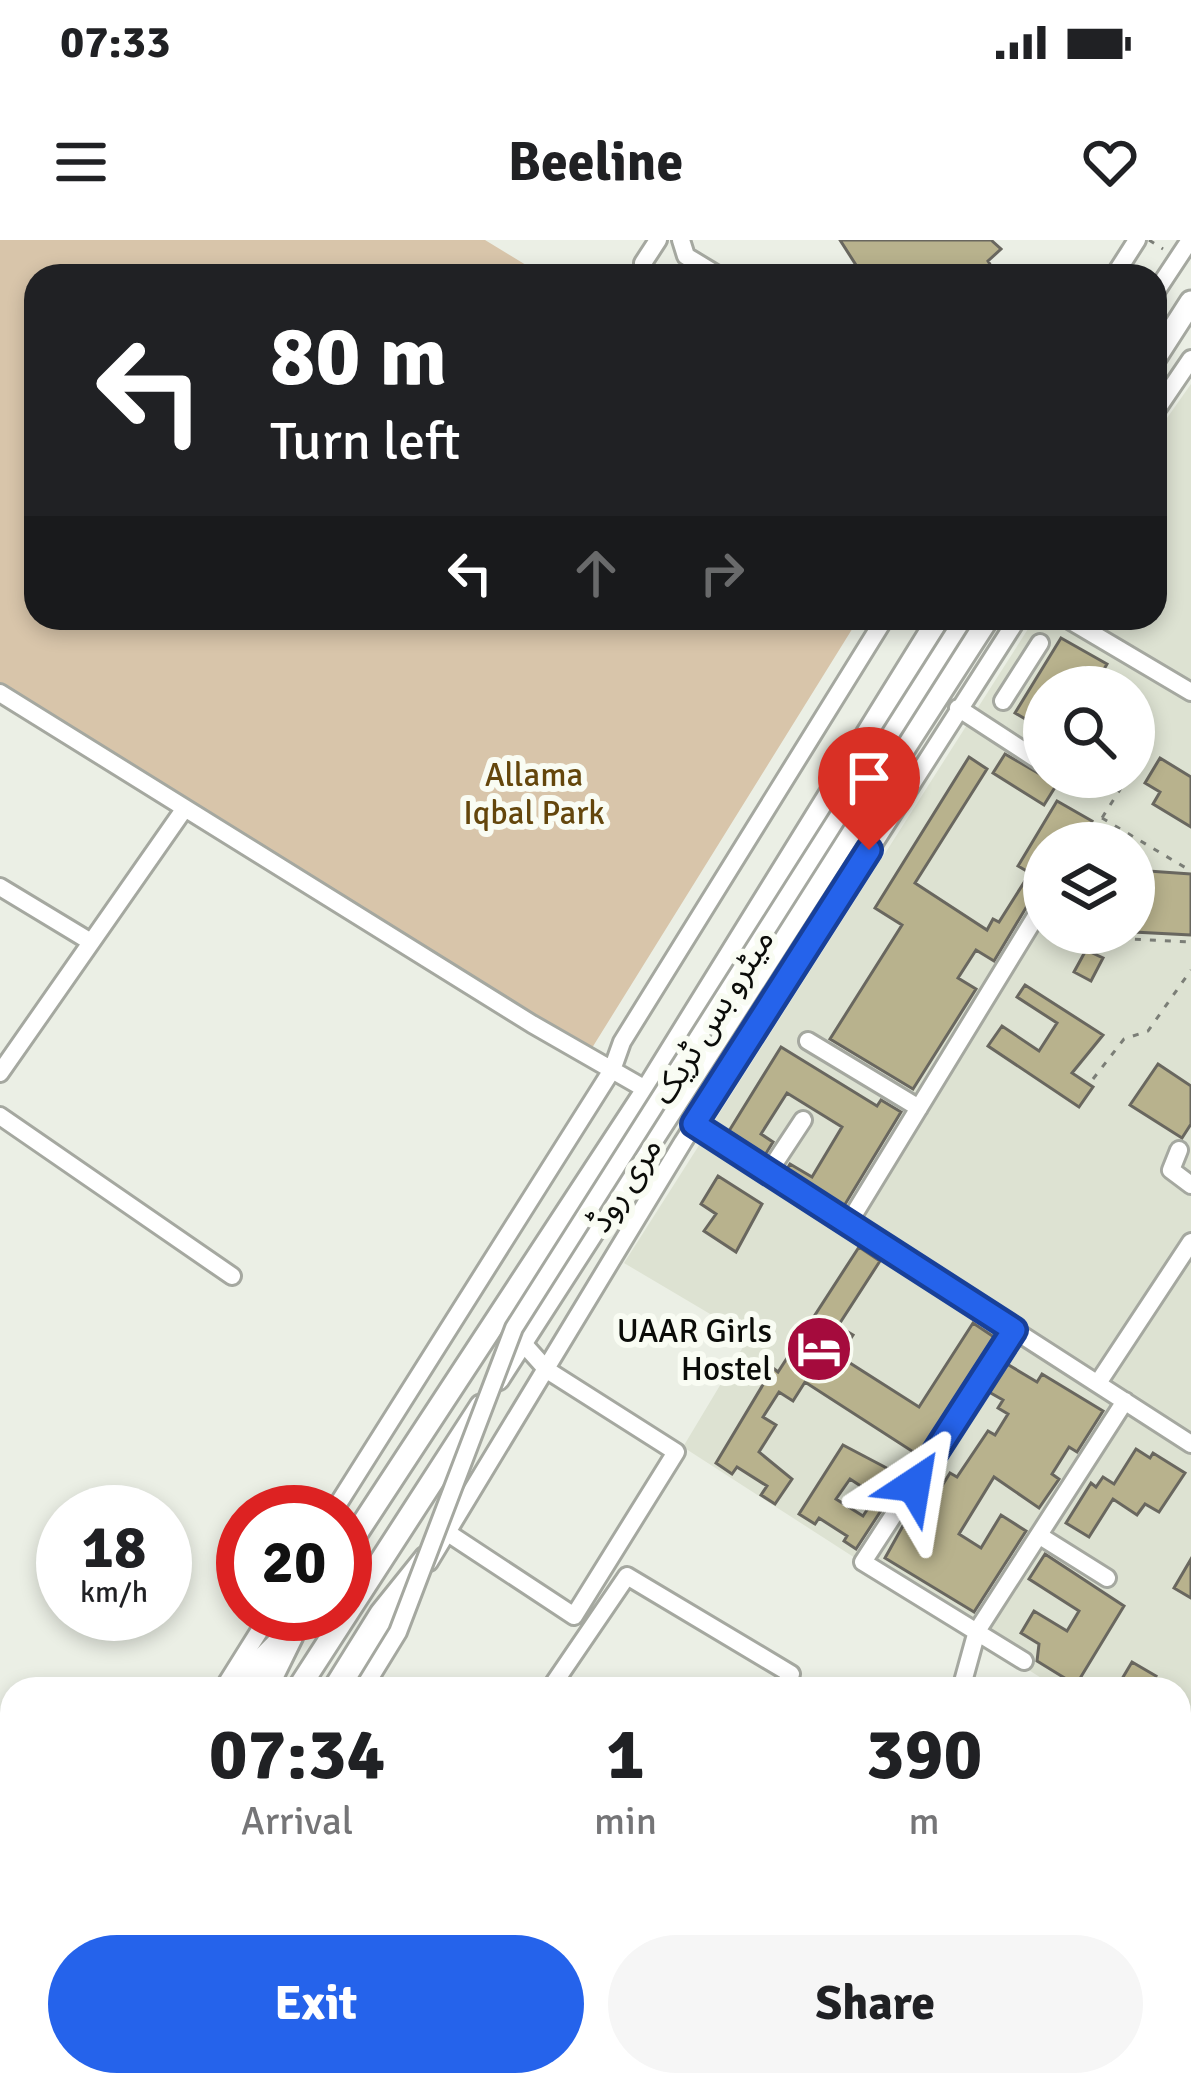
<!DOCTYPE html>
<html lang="en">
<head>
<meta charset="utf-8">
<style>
  :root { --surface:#fff; --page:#f6f6f6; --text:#202124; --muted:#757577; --accent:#2563eb }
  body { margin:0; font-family:Signika,"Noto Sans Arabic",sans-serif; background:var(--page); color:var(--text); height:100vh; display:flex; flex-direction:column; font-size:45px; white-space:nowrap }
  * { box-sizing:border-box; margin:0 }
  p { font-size:39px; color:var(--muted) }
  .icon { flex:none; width:66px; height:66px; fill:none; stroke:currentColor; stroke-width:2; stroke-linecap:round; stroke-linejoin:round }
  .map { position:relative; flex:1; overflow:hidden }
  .panel { position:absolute; left:0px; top:1437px; width:1191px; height:420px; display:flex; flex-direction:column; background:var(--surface); border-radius:36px 36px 0 0; box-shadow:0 6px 18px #0003 }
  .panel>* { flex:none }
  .top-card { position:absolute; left:24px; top:24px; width:1143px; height:366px; border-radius:36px; box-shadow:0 6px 18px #0003; background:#202124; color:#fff; overflow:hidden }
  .controls { position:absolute; left:1023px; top:426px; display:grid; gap:24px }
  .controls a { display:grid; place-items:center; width:132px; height:132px; border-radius:50%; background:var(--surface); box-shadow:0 6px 18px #0003; font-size:60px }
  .speed { position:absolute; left:36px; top:1245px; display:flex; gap:24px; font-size:60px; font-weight:700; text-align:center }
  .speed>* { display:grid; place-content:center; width:156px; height:156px; border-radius:50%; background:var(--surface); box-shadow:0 6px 18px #0003; line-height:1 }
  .speed small { font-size:30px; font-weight:400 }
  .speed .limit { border:18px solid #d22; background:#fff; color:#111 }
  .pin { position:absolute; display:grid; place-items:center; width:102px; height:102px; color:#fff; margin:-123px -51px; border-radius:50% 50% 50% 0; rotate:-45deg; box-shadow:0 0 12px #0007 }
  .pin .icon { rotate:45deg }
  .me { position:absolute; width:132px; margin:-66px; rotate:33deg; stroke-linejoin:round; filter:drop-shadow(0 0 9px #0008) }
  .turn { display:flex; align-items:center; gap:42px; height:252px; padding:0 48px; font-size:54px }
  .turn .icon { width:156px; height:156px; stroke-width:2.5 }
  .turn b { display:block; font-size:84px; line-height:102px }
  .lanes { display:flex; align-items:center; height:114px; padding:0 48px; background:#0003; justify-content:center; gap:60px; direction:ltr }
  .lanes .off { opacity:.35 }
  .eta { display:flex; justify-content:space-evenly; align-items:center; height:204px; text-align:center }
  .eta b { font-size:72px; font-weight:800; line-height:84px }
  .cta { display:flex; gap:24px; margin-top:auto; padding:24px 48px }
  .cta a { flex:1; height:138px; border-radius:72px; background:var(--accent); color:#fff; font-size:48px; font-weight:800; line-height:138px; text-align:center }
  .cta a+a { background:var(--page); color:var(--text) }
  .status { display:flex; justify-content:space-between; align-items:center; height:84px; padding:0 60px; background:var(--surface); direction:ltr }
  .status svg { height:33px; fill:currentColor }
  header { display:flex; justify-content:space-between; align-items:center; height:156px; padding:0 48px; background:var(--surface); font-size:54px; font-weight:800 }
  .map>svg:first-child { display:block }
  .built { fill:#dde2d2; fill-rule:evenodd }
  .green { fill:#d8c5aa }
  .building { fill:#b8b28d; stroke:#69675f; stroke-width:3; fill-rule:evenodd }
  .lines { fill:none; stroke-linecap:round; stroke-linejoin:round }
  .minor-casing { stroke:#a5a8a0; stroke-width:22 }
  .major-casing { stroke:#a5a8a0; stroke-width:27 }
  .path { stroke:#7b7e77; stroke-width:3; stroke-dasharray:6 9; stroke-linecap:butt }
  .minor { stroke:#fff; stroke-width:16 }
  .major { stroke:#fff; stroke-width:21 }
  .minor-bridge-casing { stroke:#a5a8a0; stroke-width:22; stroke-linecap:butt }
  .path-bridge { stroke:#7b7e77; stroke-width:3; stroke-dasharray:6 9; stroke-linecap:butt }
  .minor-bridge { stroke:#fff; stroke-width:16 }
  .route-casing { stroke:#184099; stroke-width:30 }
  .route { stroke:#2563eb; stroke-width:21 }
  .labels { text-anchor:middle; stroke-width:12; stroke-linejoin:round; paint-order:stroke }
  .park-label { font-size:33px; fill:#64460c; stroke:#f9fcf3 }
  .street-label { font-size:33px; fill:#0b0c09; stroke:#f9fcf3 }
  .poi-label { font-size:33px; fill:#0b0c09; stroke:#f9fcf3; text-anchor:end }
</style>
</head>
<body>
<div class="status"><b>07:33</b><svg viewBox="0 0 49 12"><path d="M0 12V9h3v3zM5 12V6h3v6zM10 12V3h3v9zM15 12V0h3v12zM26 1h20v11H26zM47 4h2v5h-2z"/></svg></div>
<header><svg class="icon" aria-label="menu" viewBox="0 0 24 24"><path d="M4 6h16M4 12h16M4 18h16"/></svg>Beeline<svg class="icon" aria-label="heart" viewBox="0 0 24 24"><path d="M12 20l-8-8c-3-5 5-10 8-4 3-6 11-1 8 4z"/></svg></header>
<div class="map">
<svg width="1191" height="1857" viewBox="0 0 1191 1857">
  <rect width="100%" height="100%" fill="#ebefe5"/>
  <path class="built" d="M1191,144V1653L1179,1649V1449H1050L1052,1445L683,1207L749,1097L624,1023L1035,378H1155V195ZM1044,447H1134V537H1044ZM1044,603H1134V693H1044Z"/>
  <path class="green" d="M0,0H485L544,36H36V378H859L587,816L0,452Z"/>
  <path class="building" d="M840,0H991L1001,9L988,21L997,36H863Z
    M1061,398L1107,424L1100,436L1086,428L1075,447H1044V490L1015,473Z
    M1005,514L1057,544L1044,565L993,533Z
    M969,517L987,529L915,643L987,690L993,679L999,682L1030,633L1018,626L1057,561L1092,581L1079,603H1044V650L1033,656L994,721L976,710L958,738L976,749L913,849L830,799L902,685L875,668Z
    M1160,518L1191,537V587L1153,564L1160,552L1145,543Z
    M1134,630L1191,634V695L1134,692Z
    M1086,710L1103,718L1091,741L1074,732Z
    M1025,745L1103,795L1072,833L1093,847L1079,867L988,806L1002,786L1039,811L1057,783L1017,757Z
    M781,807L877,866L881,860L901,872L844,966L787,929L790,924L812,937L842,887L787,853L761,894L773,902L765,915L729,891Z
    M1158,824L1191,846V884L1182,898L1130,865Z
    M718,936L762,964L736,1012L704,991L716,974L701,964Z
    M859,1007L880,1021L838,1086L853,1095L839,1116L919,1167L973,1083L994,1097L918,1215L805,1142L793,1161L779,1152L763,1177L776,1185L759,1212L792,1239L775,1264L761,1255L767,1246L737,1227L732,1234L716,1223L773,1128L778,1132Z
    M1007,1124L1037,1142L1042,1134L1103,1171L1077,1212L1069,1207L1052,1234L1059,1239L1039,1268L994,1237L959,1294L981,1308L1001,1275L1026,1291L974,1372L885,1318L914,1266L925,1273L950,1233L957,1237L988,1191L995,1195L1008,1174L998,1168L1003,1160L989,1152Z
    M843,1205L898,1234L894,1240L899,1243L856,1309L844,1301L847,1296L819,1278L815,1284L799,1274ZM850,1239L876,1256L863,1276L836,1259Z
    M1136,1209L1150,1218L1153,1213L1185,1233L1159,1272L1145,1264L1137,1275L1113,1259L1089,1297L1066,1283L1091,1243L1096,1247L1103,1237L1114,1244Z
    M1045,1314L1124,1366L1076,1445L1037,1421L1039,1404L1021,1393L1034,1371L1067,1391L1079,1371L1029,1339Z
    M1191,1319V1358L1174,1348Z
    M1132,1422L1156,1436L1149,1449H1116Z"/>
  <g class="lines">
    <g class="minor-casing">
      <path id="minor" d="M681,0L686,16L719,36
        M643,23L658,0
        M1114,36L1137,0
        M1155,172L1191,119
        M1066,378L1191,452
        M0,453L532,784L647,850
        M1003,461L1040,403
        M958,468L1044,524
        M0,647L91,702
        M808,801L919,868
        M0,833L185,568
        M0,876L232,1036
        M694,884L1191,1204
        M1179,910L1171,930L1191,945
        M768,933L803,880
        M848,984L1044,663
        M1014,1090L863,1322L1024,1421
        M1098,1143L1191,1002
        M333,1272L612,830L622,802L885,378
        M448,1293L574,1376L676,1212L547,1130L522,1102
        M1040,1296L1107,1338
        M429,1322L683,902L1018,378
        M223,1449L270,1374
        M331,1449L379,1372L424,1316
        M347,1449L409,1354
        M550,1449L627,1336L791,1434L782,1449
        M961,1449L977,1391L1125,1161
        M1179,1564L1191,1572
        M0,1596L12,1598
        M1179,1668L1191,1674
        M1179,1768L1191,1769
        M0,1802L12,1783
        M1179,1807L1191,1810
        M522,1845L549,1857
        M796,1845L816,1853
        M875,1845L903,1857
        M82,1857L90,1845
        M1165,1857L1167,1845"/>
    </g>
    <g class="major-casing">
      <path id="major" d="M1155,118L1191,62
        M498,1139L988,378
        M345,1311L647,850L939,378
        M242,1449L259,1422L297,1384
        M266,1449L292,1396
        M298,1449L481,1166
        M0,1832L12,1813
        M12,1857L20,1845
        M42,1857L50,1845
        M66,1857L74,1845"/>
    </g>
    <path class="path" d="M1102,578L1191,631
      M1086,603L1121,548
      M1045,695L1191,702
      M1093,839L1124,799L1148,791L1191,730"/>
    <use href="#minor" class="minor"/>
    <use href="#major" class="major"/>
    <g class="minor-bridge-casing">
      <path id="minor-bridge" d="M1155,53L1190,0
        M363,1449L398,1392L514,1088L964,378"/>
    </g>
    <path class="path-bridge" d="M1149,0L1163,9"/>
    <use href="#minor-bridge" class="minor-bridge"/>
  </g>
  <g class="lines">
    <g class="route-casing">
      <path id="route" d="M869,610L694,884L1014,1090L914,1245"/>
    </g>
    <use href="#route" class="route"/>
  </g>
  <defs>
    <g id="hotel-disc" transform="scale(3.45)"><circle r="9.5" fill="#a50b3d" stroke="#f9fcf3"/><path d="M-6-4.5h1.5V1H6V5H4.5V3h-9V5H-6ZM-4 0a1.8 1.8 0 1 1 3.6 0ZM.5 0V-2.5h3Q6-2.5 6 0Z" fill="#fff"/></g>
  </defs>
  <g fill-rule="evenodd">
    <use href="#hotel-disc" x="819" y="1109"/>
  </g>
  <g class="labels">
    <g class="park-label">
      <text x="534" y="546">Allama<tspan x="534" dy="38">Iqbal Park</tspan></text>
    </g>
    <g class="street-label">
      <text transform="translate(712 776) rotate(-58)" y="12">میٹرو بس ٹریک</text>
      <text transform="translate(624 944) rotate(-57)" y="12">مری روڈ</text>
    </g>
    <g class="poi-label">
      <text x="772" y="1102">UAAR Girls<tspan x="772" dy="38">Hostel</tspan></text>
    </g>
  </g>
</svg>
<div class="controls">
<a><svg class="icon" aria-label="search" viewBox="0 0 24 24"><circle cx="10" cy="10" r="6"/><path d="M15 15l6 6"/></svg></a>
<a><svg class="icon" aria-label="layers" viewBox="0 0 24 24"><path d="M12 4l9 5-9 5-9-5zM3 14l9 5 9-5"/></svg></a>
</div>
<div class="speed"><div>18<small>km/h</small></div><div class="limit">20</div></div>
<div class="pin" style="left:869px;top:610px;background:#d93025"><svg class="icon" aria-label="arrive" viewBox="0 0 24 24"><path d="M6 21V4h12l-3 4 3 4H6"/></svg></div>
<svg class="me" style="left:914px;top:1245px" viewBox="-20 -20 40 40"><path d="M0-17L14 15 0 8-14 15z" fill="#2563eb" stroke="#fff" stroke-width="4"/></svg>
<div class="top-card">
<div class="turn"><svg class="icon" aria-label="left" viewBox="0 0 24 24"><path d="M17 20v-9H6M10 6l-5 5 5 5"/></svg><div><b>80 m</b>Turn left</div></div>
<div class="lanes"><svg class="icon" aria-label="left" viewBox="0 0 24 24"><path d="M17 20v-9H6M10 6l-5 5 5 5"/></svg><svg class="icon off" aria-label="ahead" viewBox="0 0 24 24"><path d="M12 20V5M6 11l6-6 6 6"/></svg><svg class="icon off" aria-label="right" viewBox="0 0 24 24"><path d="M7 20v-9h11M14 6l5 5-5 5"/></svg></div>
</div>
<section class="panel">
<div class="eta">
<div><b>07:34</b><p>Arrival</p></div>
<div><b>1</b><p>min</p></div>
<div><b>390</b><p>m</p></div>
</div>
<div class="cta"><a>Exit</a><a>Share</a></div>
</section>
</div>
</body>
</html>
